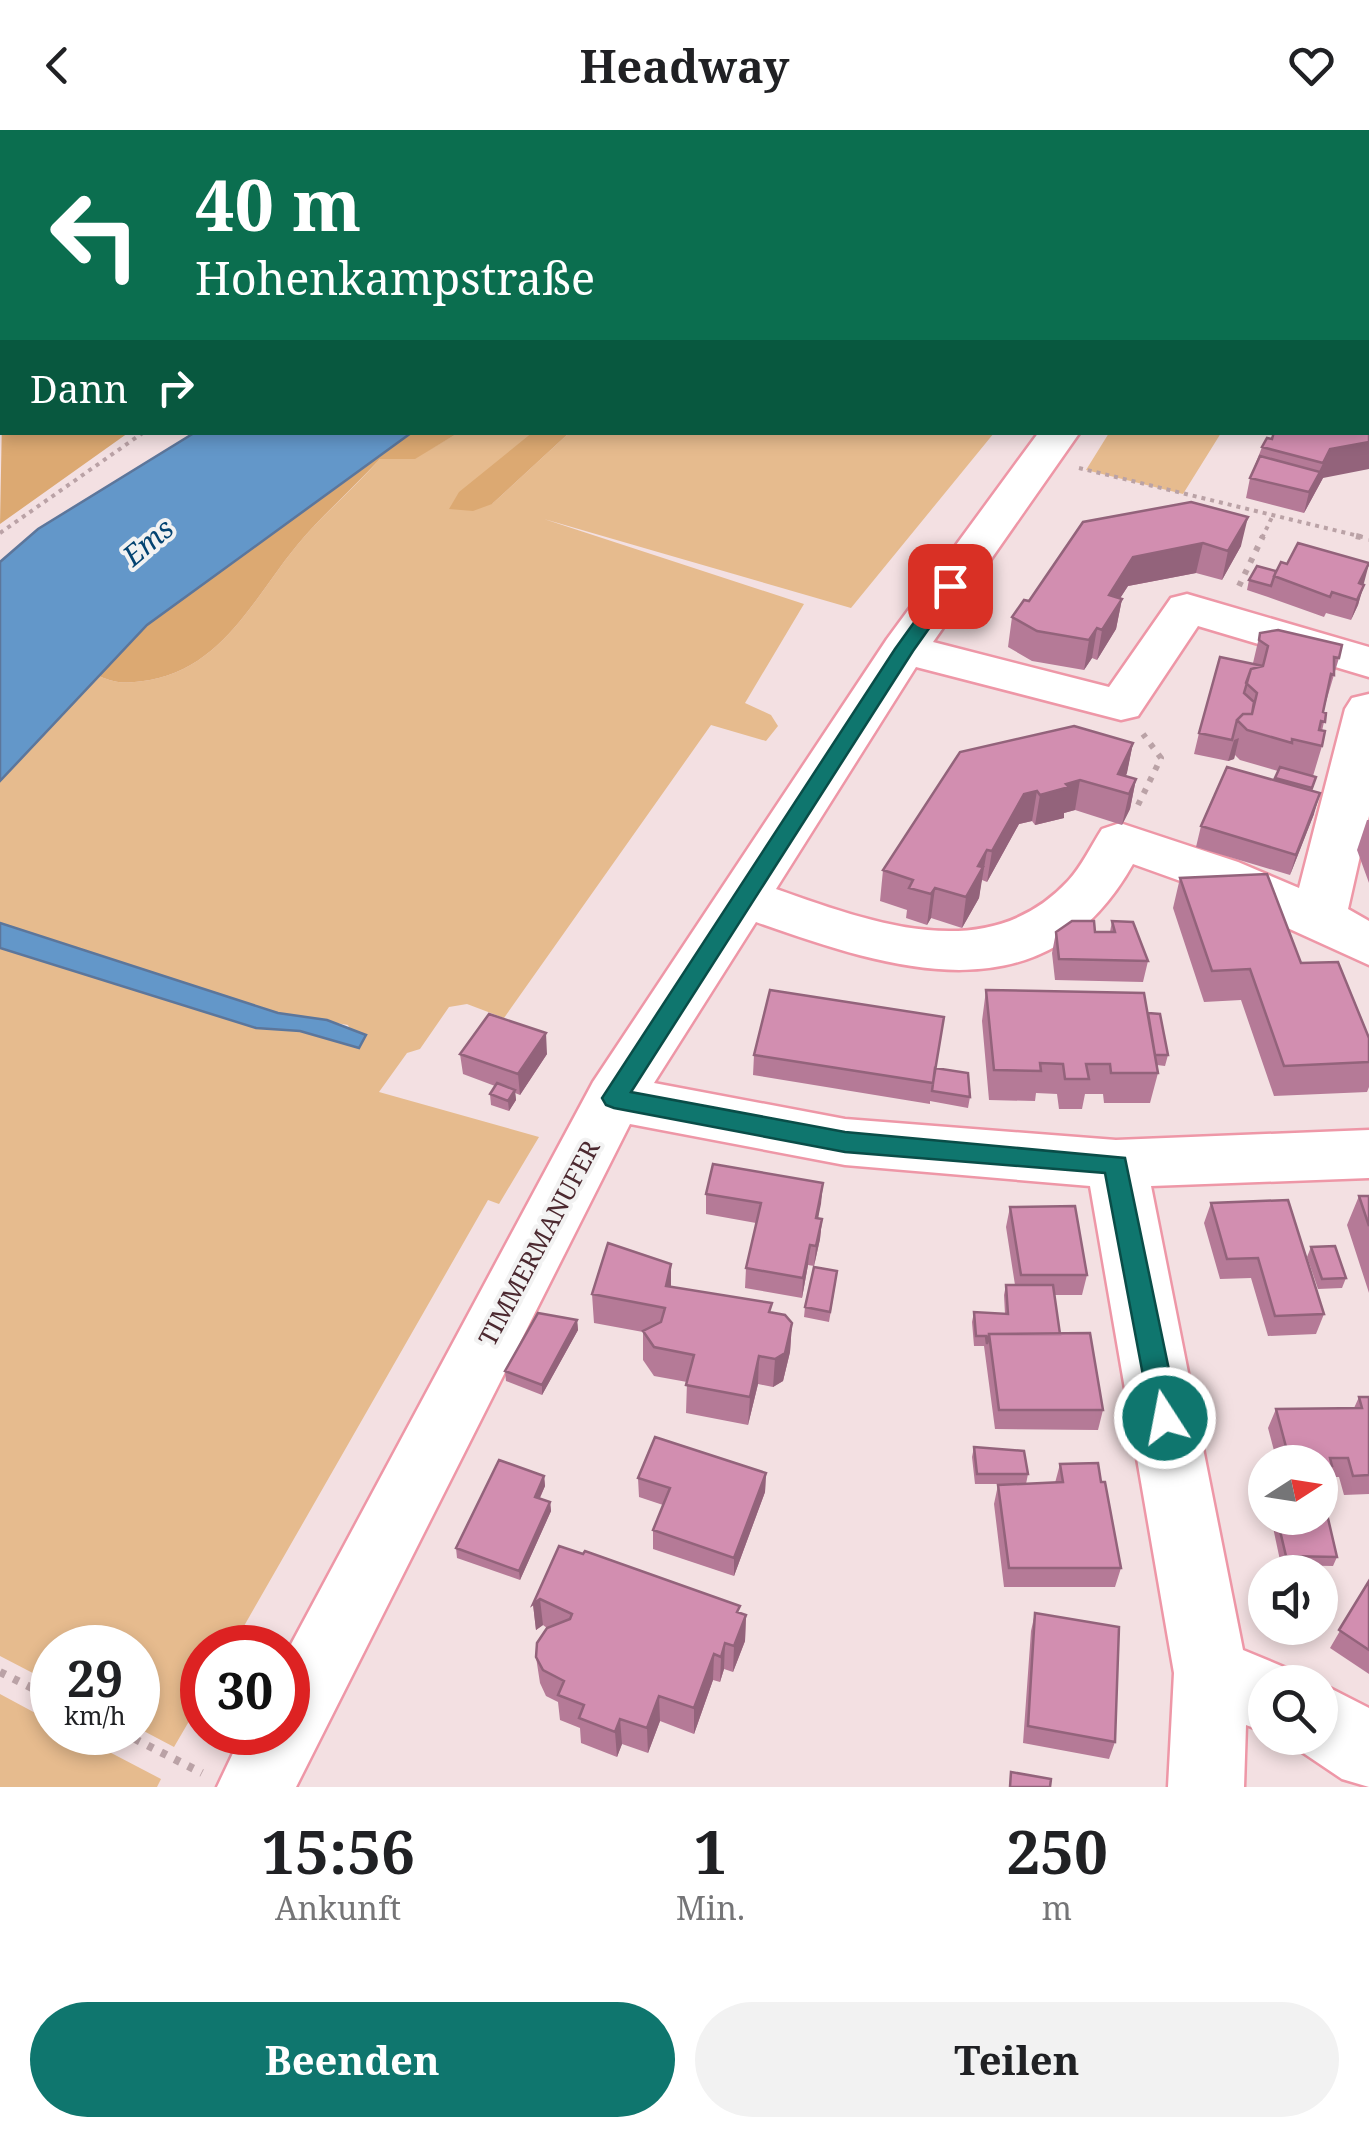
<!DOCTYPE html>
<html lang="de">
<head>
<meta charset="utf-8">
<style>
  :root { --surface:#fff; --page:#f2f2f2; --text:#202124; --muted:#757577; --accent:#0f766e }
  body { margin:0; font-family:"Noto Serif",serif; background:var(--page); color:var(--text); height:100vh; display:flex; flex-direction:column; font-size:38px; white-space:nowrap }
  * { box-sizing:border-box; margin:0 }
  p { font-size:32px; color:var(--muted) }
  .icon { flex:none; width:55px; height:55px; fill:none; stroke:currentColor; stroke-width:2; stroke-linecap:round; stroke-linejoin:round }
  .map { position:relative; height:1657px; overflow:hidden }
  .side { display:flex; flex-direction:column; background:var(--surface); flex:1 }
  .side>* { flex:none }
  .guide { position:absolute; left:0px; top:0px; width:1370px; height:305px; box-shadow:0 5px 15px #0003; background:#0b6e4f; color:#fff; overflow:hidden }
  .needle { width:65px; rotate:78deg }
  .fabs { position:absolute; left:1248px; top:1315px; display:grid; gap:20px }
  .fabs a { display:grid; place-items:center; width:90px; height:90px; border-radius:50%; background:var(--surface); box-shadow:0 5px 15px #0003; font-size:50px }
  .speed { position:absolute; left:30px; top:1495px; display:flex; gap:20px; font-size:50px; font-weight:700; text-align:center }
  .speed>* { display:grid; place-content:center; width:130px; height:130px; border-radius:50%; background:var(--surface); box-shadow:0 5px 15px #0003; line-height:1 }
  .speed small { font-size:25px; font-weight:400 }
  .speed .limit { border:15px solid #d22; background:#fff; color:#111 }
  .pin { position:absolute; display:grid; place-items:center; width:85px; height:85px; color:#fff; margin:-42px; border-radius:20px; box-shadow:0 5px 15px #0006 }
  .me { position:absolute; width:110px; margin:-55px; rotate:349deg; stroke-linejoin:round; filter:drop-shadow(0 0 8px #0008) }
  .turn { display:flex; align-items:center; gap:35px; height:210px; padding:0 30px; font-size:45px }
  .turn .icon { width:130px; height:130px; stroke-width:2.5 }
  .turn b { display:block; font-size:70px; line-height:85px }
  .then { display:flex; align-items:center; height:95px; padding:0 30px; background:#0003; gap:20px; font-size:38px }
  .eta { display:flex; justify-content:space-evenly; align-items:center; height:170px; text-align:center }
  .eta b { font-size:60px; font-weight:700; line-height:70px }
  .action { display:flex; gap:20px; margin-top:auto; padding:20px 30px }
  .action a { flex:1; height:115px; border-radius:60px; background:var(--accent); color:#fff; font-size:40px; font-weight:700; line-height:115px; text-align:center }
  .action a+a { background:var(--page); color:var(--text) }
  header { display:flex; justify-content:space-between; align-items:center; height:130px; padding:0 30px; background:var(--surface); font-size:45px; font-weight:700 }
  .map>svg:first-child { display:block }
  .green { fill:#e6bb8e }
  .forest { fill:#dca972 }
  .water { fill:#6397c9; stroke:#5c769b; stroke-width:2.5 }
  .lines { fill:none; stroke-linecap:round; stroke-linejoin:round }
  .minor-casing { stroke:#ee97a7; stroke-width:5 }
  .path-far2 { stroke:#baa2a6; stroke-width:4; stroke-dasharray:4 5; stroke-linecap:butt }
  .path-far1 { stroke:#baa2a6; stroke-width:6; stroke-dasharray:5 8; stroke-linecap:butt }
  .path { stroke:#baa2a6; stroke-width:8; stroke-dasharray:6 9; stroke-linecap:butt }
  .minor { fill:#fff; fill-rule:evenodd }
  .wall { fill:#b57a97 }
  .shaded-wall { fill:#93637b }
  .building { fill:#d28eb0; stroke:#93637b; stroke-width:2.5 }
  .route { fill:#0f766e; stroke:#0a4d48; stroke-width:2.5 }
  .labels { text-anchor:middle; stroke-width:8; stroke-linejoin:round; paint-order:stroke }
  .street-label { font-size:25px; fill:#4c2930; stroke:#f2f2f2 }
  .water-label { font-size:28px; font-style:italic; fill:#034371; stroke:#f2f2f2 }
</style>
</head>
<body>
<header><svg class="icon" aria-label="back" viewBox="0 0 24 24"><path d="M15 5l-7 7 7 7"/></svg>Headway<svg class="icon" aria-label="heart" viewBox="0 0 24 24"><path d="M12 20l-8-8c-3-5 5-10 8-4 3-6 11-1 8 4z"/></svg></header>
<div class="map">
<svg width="1369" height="1657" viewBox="0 0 1369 1657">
  <rect width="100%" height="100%" fill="#f3e0e2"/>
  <path class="green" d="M458,303H533L508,324L492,374L569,303H994L851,478L544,389L804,474L745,573L771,585L778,596L766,611L711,595L504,888L467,874L449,877L420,919L407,923L379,962L539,1007L499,1074L488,1070L232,1517L202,1518V1569L174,1617L138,1598V1518H52V1553L0,1526V818L256,898L300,901L358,918L348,895L278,883L0,793V651L99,546C119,555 129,553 150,550C227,536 258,459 304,407C328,380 356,356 380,329L415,328Z
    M1109,303V302L1221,303L1183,364L1086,340Z
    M0,1564L52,1592V1602L73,1603L161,1649L157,1657H0Z"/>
  <path class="forest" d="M2,289V302L128,303L0,394Z
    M533,302L569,303L492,374L473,381L449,379L459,362Z
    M411,303H458L415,329H380C355,356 328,380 304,407C258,459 227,536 150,550C129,553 119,555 99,546L147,495Z"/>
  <path class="water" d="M194,303H411L147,495L0,651V432L38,399Z
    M0,793L278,883L327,890L366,905L359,918L300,901L256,898L0,818Z"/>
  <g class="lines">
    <g class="minor-casing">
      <path id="minor" d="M510,0H547L549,2H512Z
        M1039,302H1080L933,512L1109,557L1171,468L1187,464L1369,517V547L1198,496L1138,586L1121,590L916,537L776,759C871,792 987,838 1068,751C1082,736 1091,716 1102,699L1120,693L1238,732L1299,758L1345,579L1352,568L1369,564V686L1348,779L1369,791V835L1200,758L1133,734C1045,891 892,840 756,792L654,953L845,989L1116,1010L1369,1000V1048L1151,1056L1243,1520L1291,1540L1296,1552H1265V1602L1246,1595L1244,1657H1168L1174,1543L1090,1056L845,1035L630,994L296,1657H217L243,1602H288V1520L593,952L887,509Z
        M1320,1553L1369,1578V1657L1342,1649L1293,1616L1290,1608H1320Z"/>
    </g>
    <path class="path-far2" d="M969,0L976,2
      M679,2L684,0
      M1079,338L1367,408
      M0,403L144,302
      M1262,408L1273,385"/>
    <path class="path-far1" d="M1356,406L1369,409
      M1239,456L1263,406
      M1138,675L1161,628L1143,604"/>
    <path class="path" d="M0,1542L52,1568
      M121,1602L202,1643"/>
    <use href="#minor" class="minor"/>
  </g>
  <path class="wall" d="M19,0H117L110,2H20Z
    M1333,0H1369V57L1368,56V2Z
    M1368,302L1323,348L1304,383L1246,368L1250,348L1262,317L1272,309Z
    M1083,392L1241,416L1222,450L1196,443L1128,456L1120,468L1122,469L1116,499L1097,530L1092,528L1084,540L1032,531L1008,517L1012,487L1029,471Z
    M1276,441L1363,455L1358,475L1351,490L1326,483L1324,487L1268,467L1247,460L1249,450Z
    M1260,503L1339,528L1323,582L1326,583L1322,601V616L1313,646L1316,647L1312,661L1314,684L1290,745L1196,717L1201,696L1274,650L1278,641L1240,630L1235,625L1234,629L1228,631L1194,624L1199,603L1253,533Z
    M1133,613L1126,646L1136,649L1130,679L1122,695L1075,680L1064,683V688L1035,695L1032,691L1019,694L987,752L982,750L981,753L979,768L962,798L931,788L927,795L906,788L907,780L880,771L883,740L960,622Z
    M1367,690H1369V753L1357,720Z
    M1180,748L1301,833L1369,908V957L1367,962L1274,966L1241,870L1204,872L1173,778Z
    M1112,791L1148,831L1143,852L1055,850L1052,823L1056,802H1110Z
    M986,860L1148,883L1168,925L1165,936L1157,935L1158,943L1150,973H1104L1103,964H1085L1082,979H1059L1057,964L1036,963L1035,971L989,970L982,891Z
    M460,924H547L520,965L515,963L516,970L509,981L491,975L490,964L495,956L463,944Z
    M754,925L936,938L970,967L968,978L930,971V974L753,945Z
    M823,1053L818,1088L822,1089L820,1109L814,1136L808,1135L802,1168L745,1158L746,1138L756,1093L706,1084V1064Z
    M1359,1066H1369V1163L1347,1095Z
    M1211,1073L1324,1184L1316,1204L1268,1206L1251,1148L1220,1149L1204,1093Z
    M1010,1077L1087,1145L1082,1165H1055L1060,1204L1103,1280L1098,1300L995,1299L984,1216H974L972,1192L974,1182L1005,1184L1004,1165L1006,1155H1015L1006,1097Z
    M1311,1117L1346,1148L1342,1158L1318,1159L1307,1127Z
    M671,1134V1157L771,1182L792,1193L790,1222L783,1251L773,1257L758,1254L748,1295L686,1283L687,1252L654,1246L643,1230V1202L594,1193L592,1164Z
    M836,1151L829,1192L804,1187L805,1177Z
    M577,1190L578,1200L542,1265L506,1251L505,1241Z
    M1359,1267H1369V1364L1344,1365L1339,1347H1327L1323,1356H1320L1337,1427L1333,1436L1281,1435L1271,1388H1320V1332H1277L1268,1298L1276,1279L1354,1278Z
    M974,1317L1028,1344L1026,1354H975L972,1327Z
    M1060,1334L1121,1438L1115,1457H1004L994,1374L998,1355L1055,1353Z
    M766,1343L765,1362L734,1446L653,1419V1400L663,1375L639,1367L638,1348Z
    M544,1346L545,1356L540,1368L550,1372L551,1381L520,1450L457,1428L456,1418Z
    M559,1416L746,1485L745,1511L733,1542L724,1539L720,1552L713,1550L694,1604L660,1591L648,1623L622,1614L617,1627L581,1613L580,1598L560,1590L558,1572L546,1566L540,1553L536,1527L547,1498L543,1495L536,1500L533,1474Z
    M1369,1451V1544L1330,1518Z
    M1035,1483L1115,1612L1109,1629L1023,1613L1031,1501Z"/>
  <path class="shaded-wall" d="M55,0H117L110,2H46Z
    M1369,312V339L1323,348L1304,383L1309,362L1330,319Z
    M1248,387L1241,416L1222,450L1228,421Z
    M1203,413L1196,443L1128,456L1103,495L1109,465L1133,427Z
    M1369,434L1364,453L1355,469L1359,453Z
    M1364,455L1358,475L1351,490L1357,470Z
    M1122,469L1116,499L1097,530L1102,500Z
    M1097,498L1092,528L1084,540L1089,510Z
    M1239,608L1234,629L1228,631L1234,610Z
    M1133,613L1127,643L1118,661V644Z
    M1136,649L1130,679L1122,695L1129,664Z
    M1080,650L1075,680L1064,683V688L1035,695L1040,665L1066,654Z
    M1037,661L1032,691L1019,694L987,752L992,721L1024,664Z
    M1320,663L1314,684L1290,745L1296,725Z
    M987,720L979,768L962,798L966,767L978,736Z
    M935,758L931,788L927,795L931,764Z
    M546,903L547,924L520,965L518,944Z
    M515,960L516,970L509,981L508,971Z
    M823,1053L821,1074L814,1108L816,1088Z
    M822,1089L820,1109L814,1136L816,1116Z
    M810,1115L808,1135L802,1168L803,1148Z
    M671,1134V1164L666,1156Z
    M577,1190L578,1200L542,1265V1255Z
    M792,1193L790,1222L783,1251L773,1257L775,1229Z
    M759,1226L758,1254L748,1295L750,1267Z
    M766,1343L765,1362L734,1446V1428Z
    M544,1346L545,1356L536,1376L535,1367Z
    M550,1372L551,1381L520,1450L519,1441Z
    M540,1469L543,1495L536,1500L533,1474Z
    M746,1485L745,1511L733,1542L734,1516Z
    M725,1513L724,1539L720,1552L721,1527Z
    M714,1524L713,1550L694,1604V1578Z
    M659,1566L660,1591L648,1623L647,1598Z
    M620,1589L622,1614L617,1627L615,1602Z"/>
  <path class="building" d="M33,0H55L46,2H36Z
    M1062,0H1155L1171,2H1059Z
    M1333,0H1354L1352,2H1332Z
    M1354,0L1369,1V29L1368,28V2H1352Z
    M1368,272H1369V312L1330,319L1323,333L1262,317L1267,308L1272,309L1274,302H1368Z
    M1260,326L1320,342L1309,362L1250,348Z
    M1191,372L1248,387L1228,421L1203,413L1133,427L1109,465L1122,469L1102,500L1097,498L1089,510L1037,501L1012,487L1024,470L1029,471L1083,392Z
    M1298,413L1369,433L1359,453L1364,455L1357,470L1332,462L1330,467L1274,446L1281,432L1287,434Z
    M1257,436L1276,441L1271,456L1249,450Z
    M1278,500L1342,515L1339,528L1334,527V545L1331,544L1323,582L1326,583L1325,592L1321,591L1319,600L1325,601L1322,616L1292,609V613L1247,600L1237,590L1243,584H1252L1257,563L1246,553L1251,539L1263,536L1268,516L1259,510L1260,503Z
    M1220,527L1263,536L1251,539L1244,563L1254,572L1252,584H1243L1237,590L1232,610L1199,603Z
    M1074,596L1133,613L1118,644L1136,649L1129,664L1080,650L1066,654L1069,657L1040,665L1037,661L1024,664L992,721L987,720L978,736L983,737L966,767L935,758L931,764L909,758L913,750L883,740L960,622Z
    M1227,637L1320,663L1296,725L1201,696Z
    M1280,637L1316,647L1312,658L1275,648Z
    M1267,744L1301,833L1338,832L1369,908V932L1284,936L1250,839L1212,841L1180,748Z
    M1072,791H1094L1095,802H1115L1112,791L1133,792L1148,831L1059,829L1056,802Z
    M770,860L944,887L933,953L754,925Z
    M986,860L1144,863L1158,943H1111L1110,934H1086L1089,949H1065L1063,934L1040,933L1041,941L994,940Z
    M1148,883L1160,884L1168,925H1155Z
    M489,884L546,903L518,944L460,924Z
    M935,938L968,943L970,967L932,961Z
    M497,953L515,960L508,971L490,964Z
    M713,1034L823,1053L816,1088L822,1089L816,1116L810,1115L803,1148L746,1138L761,1073L706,1064Z
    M1359,1066H1369V1096Z
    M1288,1070L1324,1184L1275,1186L1258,1128L1227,1129L1211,1073Z
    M1075,1076L1087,1145H1021L1010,1077Z
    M608,1113L671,1134L666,1156L772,1173L769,1182L785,1185L792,1193L785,1223L775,1229L759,1226L750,1267L686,1255L694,1225L654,1217L643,1201L661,1192L665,1178L592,1164Z
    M1335,1116L1346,1148L1322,1149L1311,1117Z
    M814,1137L837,1141L830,1182L805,1177Z
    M1006,1155H1053L1060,1204H989L987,1214L986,1206H976L974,1182L1008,1184Z
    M538,1183L577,1190L542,1255L505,1241Z
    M1090,1203L1103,1280H999L989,1204Z
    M1359,1267H1369V1345L1353,1346L1348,1328H1330L1332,1336L1320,1337V1332H1290L1276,1279L1362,1278Z
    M655,1307L766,1343L734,1428L653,1400L670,1358L638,1348Z
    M974,1317L1024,1321L1028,1344H977Z
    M499,1330L544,1346L535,1367L550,1372L519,1441L456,1418Z
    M1098,1333L1101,1352H1105L1121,1438H1009L998,1355L1063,1352L1060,1334Z
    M1320,1354L1337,1427L1286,1426L1277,1388H1320Z
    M559,1416L583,1424L585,1421L740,1476L737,1482L746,1485L734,1516L725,1513L721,1527L714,1524L694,1578L659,1566L647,1598L620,1589L615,1602L579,1588L584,1575L558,1565L564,1551L543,1540L536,1527L537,1513L547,1498L570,1489L572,1484L540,1469L533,1474Z
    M1369,1451V1520L1339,1500Z
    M1035,1483L1119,1497L1115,1612L1028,1596Z
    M1011,1642L1051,1649L1050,1657H1010Z"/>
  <path class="route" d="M950,450L959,456L913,521L631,962L845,1002L1125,1028L1179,1288L1175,1297L1165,1300L1155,1297L1151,1288L1105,1043L845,1022L614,978L606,975L602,968L895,519L943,452Z"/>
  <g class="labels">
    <g class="street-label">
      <text transform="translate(539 1113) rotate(-62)" y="9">TIMMERMANUFER</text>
    </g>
    <g class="water-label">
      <text transform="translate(148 412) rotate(-40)" y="10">Ems</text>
    </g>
  </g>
</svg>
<div class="fabs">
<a><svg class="needle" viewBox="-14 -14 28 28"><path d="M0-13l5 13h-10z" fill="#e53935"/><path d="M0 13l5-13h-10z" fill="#757577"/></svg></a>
<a><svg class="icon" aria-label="sound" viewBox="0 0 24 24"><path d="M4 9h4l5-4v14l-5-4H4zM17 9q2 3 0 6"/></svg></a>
<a><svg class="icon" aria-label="search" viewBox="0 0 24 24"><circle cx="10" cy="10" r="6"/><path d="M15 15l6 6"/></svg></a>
</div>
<div class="speed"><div>29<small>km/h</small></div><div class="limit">30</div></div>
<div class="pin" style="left:950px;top:456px;background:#d93025"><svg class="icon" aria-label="arrive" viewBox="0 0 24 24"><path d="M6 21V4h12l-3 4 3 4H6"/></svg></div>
<svg class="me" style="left:1165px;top:1288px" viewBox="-20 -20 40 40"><circle r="17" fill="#0f766e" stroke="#fff" stroke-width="3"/><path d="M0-11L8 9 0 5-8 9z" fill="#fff"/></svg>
<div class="guide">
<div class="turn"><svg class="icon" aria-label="left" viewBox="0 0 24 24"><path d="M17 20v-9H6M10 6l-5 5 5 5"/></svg><div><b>40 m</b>Hohenkampstraße</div></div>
<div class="then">Dann<svg class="icon" aria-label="right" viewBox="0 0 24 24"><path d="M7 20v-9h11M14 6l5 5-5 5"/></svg></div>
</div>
</div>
<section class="side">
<div class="eta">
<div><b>15:56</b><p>Ankunft</p></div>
<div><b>1</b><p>Min.</p></div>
<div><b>250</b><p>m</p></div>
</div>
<div class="action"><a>Beenden</a><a>Teilen</a></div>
</section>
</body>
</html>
